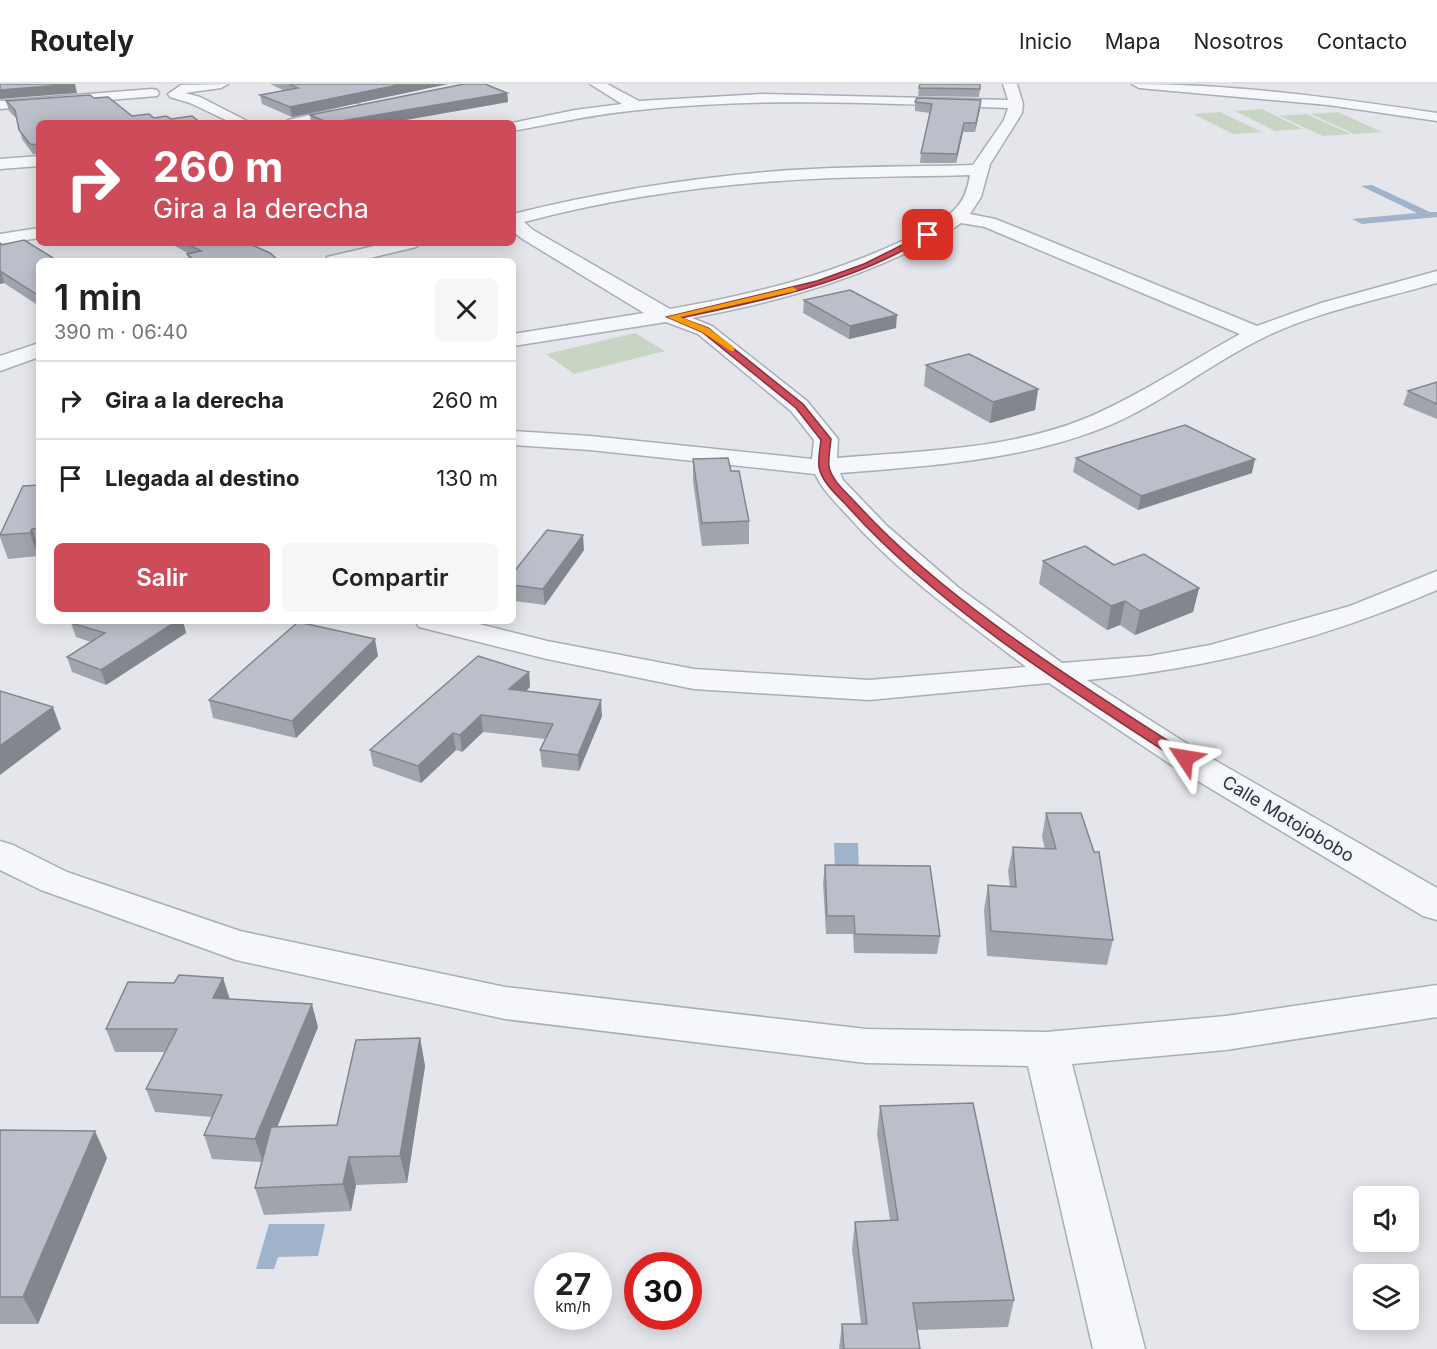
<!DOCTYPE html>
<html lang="es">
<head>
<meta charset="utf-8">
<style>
  :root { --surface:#fff; --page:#f6f6f6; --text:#222; --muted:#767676; --line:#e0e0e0; --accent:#ce4b5a }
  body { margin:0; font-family:Inter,sans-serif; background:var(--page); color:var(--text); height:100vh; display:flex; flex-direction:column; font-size:22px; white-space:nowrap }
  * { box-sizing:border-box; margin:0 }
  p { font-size:20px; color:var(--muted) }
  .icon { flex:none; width:33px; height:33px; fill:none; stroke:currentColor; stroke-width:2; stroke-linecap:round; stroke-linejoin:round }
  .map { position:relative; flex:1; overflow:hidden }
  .drawer { position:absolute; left:36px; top:174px; width:480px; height:366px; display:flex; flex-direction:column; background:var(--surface); border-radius:9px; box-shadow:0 3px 15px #0003 }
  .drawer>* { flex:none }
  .guide { position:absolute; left:36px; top:36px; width:480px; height:126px; border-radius:9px; box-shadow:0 3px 15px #0003; background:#ce4b5a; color:#fff; overflow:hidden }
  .tools { position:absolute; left:1353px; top:1102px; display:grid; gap:12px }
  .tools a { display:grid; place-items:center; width:66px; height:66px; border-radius:9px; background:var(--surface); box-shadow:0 3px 15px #0003; font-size:30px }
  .speed { position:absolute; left:534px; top:1168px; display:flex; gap:12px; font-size:30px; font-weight:700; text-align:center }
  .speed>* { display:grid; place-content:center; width:78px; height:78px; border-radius:50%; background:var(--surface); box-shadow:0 3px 15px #0003; line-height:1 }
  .speed small { font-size:15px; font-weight:400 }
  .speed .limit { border:9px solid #d22; background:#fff; color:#111 }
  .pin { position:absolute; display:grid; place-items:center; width:51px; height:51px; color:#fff; margin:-26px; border-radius:12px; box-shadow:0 3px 9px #0006 }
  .me { position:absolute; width:66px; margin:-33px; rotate:303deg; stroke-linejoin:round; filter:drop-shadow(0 0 4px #0008) }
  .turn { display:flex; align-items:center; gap:21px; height:126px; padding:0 18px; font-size:27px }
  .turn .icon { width:78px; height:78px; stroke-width:2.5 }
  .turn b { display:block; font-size:42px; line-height:51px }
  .round { display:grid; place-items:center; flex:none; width:63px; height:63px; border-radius:9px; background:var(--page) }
  .summary { display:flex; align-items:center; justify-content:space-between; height:102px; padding:0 18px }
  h1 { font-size:36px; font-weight:600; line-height:45px }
  .cta { display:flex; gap:12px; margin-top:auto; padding:12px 18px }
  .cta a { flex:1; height:69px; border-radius:9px; background:var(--accent); color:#fff; font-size:24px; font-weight:600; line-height:69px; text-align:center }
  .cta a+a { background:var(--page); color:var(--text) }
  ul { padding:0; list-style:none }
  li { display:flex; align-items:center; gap:18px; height:78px; padding:0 18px; border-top:2px solid var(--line) }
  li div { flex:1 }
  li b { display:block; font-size:22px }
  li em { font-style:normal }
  header { display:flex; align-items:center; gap:36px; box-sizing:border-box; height:84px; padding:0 30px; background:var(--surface); border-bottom:2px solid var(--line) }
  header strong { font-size:28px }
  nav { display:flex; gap:33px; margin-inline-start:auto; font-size:21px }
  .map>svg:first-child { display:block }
  .green { fill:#c8d5c5 }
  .water { fill:#9fb3cb }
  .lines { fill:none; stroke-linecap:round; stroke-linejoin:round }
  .minor-casing { stroke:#a9adb6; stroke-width:3 }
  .minor { fill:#f6f7fa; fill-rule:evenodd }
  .wall { fill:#a1a4ad }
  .shaded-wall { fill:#83868d }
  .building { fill:#bbbfc9; stroke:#83868d; stroke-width:1.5 }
  .route { fill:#ce4b5a; stroke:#86313a; stroke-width:1.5 }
  .slow { fill:#f59e0b }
  .labels { text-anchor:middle; stroke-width:5; stroke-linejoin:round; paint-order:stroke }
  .street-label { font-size:18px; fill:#2b3344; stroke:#f3f5f9 }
</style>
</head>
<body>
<header>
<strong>Routely</strong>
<nav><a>Inicio</a><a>Mapa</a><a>Nosotros</a><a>Contacto</a></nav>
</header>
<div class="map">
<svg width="1437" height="1265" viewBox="0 0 1437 1265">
  <rect width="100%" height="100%" fill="#e4e6eb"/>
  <path class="green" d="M1262,25L1303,45L1275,47L1235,27Z
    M1220,28L1262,48L1233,50L1193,30Z
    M1338,28L1382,48L1354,50L1311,30Z
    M1306,30L1351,50L1323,52L1279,32Z
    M635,249L665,267L574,290L546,270Z"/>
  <path class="water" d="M1372,101L1430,128H1437V133L1362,140L1352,135L1417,129L1361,102Z
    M834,759H858L859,790L835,789Z
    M269,1140H325L318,1172L278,1173L274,1185H256Z"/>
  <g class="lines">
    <g class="minor-casing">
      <path id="minor" d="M228,0L221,4L185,9L200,13L251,39H232L190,19L170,13L168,10L181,1Z
        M590,0H607L639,17L763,10L1008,16L1003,0H1017L1023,20L1022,29L990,80L981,113L970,130L995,135L1018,144L1257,242L1321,219L1437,187V199C1381,215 1315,228 1263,254C1207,281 1158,323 1100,345C1017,377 927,382 840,389L843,396L886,441L959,504L1062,579L1150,572L1210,561L1350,522L1437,487V506C1324,555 1210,585 1087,596L1197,666L1437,804V836L1423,832L1173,682L1049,599L869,616L694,605L547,575L419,543L415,537H467L547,557L694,585L869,596L1026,583C965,536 900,491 849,433C837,420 823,407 815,390L590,366L513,361V347L590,352L812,375L814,356L791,327L698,250L666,238L513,262V250L644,229L521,154L513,147V130C600,108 688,94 778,87C843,82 908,83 973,81L1004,36L1008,24C885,19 762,13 639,26C596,30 555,39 513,47L512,39L575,26L622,20ZM970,91C968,103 965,115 956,124C942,140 920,148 902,157C827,192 751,211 670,225L533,146L524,138C608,116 693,103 779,97C843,92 907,93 970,91ZM961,139L985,143L1006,152L1240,250C1191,277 1135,314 1084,335C1006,366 919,367 837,374L838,355L807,317L712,242L692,234C767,220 839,201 908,168C926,159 945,151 961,139Z
        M1132,0C1235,0 1336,14 1437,29V37L1328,21L1139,4Z
        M152,5L157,6L159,9L157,12L0,25V17Z
        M355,20L360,21L362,24L360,27L311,39H286L288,36Z
        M39,72V82L0,85V75Z
        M39,144V154L0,160V150Z
        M387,159H419L416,163L358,177H325L327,173Z
        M39,259V273L0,287V272Z
        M0,757L13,761L67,788L240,847L505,903L866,945L1046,948L1226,932L1437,901V933L1226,966L1072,980L1145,1265H1093L1028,982L866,979L505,935L236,876L41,806L0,786Z"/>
    </g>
    <use href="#minor" class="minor"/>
  </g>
  <path class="wall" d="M270,0H448L292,33L262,20L260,11L285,7Z
    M919,4L980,5L979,13L918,12Z
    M507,9L508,18L388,39H311L310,31Z
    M94,14L132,32L201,39H39V74L38,70H33L22,55L17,35L9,27L6,17Z
    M915,18L980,25L975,48H963L956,79H920L921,69L930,29L915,27Z
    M0,159L39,177V222L4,199L0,200Z
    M170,159H255L256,163L279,177H189L187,170H189Z
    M804,216L896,244L849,255L803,229Z
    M926,281L1038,305L1035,326L990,339L924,302Z
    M1437,298V335L1403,321L1408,307Z
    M1076,374L1252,389L1138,426L1073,388Z
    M693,375L731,387L749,437V460L702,462L693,397Z
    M39,401L38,472L8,475L0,453V450Z
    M584,466L545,521L513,517V489Z
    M1043,477L1114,481L1199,504L1193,528L1135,551L1120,541L1107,546L1039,500Z
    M74,537H183L186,549L106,601L72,588L67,573L91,558L76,553L71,539Z
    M378,572L296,654L213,634L209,616Z
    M529,588L530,603L526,607L602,632L579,687L542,683L540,666L546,655L483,648L462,668L456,666L421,699L373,682L370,666Z
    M1046,729L1113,856L1107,881L987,872L984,826L988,801L1010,803L1008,787L1013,763L1045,765L1042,753Z
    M825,781L940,852L937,870L854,869L853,850H826L823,799Z
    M223,894L230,915L318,943L277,1043L337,1041L420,954L425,982L407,1099L356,1101L351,1127L264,1131L255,1104L261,1078L212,1075L204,1051L212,1033L155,1028L146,1005L165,968H115L106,945Z
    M880,1022L1014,1216L1008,1243L917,1246L920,1265H839L842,1240H861L852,1165L855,1138L890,1136L877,1050Z
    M0,1046L107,1074L38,1240H0Z"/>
  <path class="shaded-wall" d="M75,0L77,9L0,15V6Z
    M403,0H448L292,33L290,23Z
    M507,9L508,18L388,39H329Z
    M981,16L980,25L975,48L976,39Z
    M964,39L963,48L956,79L957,70Z
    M1,186L4,199L0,200V187Z
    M897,231L896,244L849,255L850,242Z
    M1038,305L1035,326L990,339L993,318Z
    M1255,375L1252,389L1138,426L1141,412Z
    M32,445L39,464L38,472L30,449Z
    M583,451L584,466L545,521L543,505Z
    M1199,504L1193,528L1135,551L1140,527Z
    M1125,517L1120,541L1107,546L1111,522Z
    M177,537H183L186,549L106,601L101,586Z
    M375,555L378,572L296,654L292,637Z
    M529,588L530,603L511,621L509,605Z
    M601,616L602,632L579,687L578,671Z
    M53,623L61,645L0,691V662Z
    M481,631L483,648L462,668L460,651Z
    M453,649L456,666L421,699L418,682Z
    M223,894L230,917L213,914Z
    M312,920L318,943L263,1078L255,1055Z
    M420,954L425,982L407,1099L400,1072Z
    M95,1047L107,1074L38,1240L23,1213Z
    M349,1073L356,1101L351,1127L343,1100Z"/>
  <path class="building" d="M0,0H75L0,6Z
    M289,0H403L290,23L260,11L298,4Z
    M464,0H485L507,9L329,39L310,31Z
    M920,0H980V5L919,4Z
    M90,11L94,14L108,13L132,32L149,30L154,34L166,32L171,35L192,32L201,39H39V73L38,61L30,60L19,46L15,26L6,17Z
    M917,14L981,16L976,39H964L957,70L921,69L932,20L915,18Z
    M24,156L58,177H39V212L0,187V159L2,161Z
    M186,159H255L250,160L270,169L279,177H195L187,170L201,167Z
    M850,206L897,231L850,242L804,216Z
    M969,270L1038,305L993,318L926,281Z
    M1437,298V320L1408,307Z
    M1185,341L1255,375L1141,412L1076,374Z
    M728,374L731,387H739L749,437L702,439L693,375Z
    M39,401V444L32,445L30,449L0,451L23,402Z
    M547,446L583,451L543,505L513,501V489Z
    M1085,462L1114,481L1144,470L1199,504L1140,527L1125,517L1111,522L1043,477Z
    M74,537H177L101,586L67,573L105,549L71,539Z
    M298,538L375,555L292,637L209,616Z
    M478,572L529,588L509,605L601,616L578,671L540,666L553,640L481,631L460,651L453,649L418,682L370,666Z
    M0,607L53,623L0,662Z
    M1046,729H1081L1094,768H1099L1113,856L991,847L988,801L1016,803L1013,763L1056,765Z
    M825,781L930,782L940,852L855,850L854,832H827Z
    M179,891L223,894L213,914L312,920L255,1055L204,1051L222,1011L146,1005L177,945H106L128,898L174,899Z
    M420,954L400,1072L349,1073L343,1100L255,1104L271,1043L337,1041L356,956Z
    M973,1019L1014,1216L913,1219L920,1265H844L842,1240H867L855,1138L898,1136L880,1022Z
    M0,1046L95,1047L23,1213H0Z"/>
  <path class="route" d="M926,149L932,151C922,159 907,164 896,170C828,204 754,218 681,234L708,244L803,320L831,355C830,364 828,375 829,383C832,397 847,409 856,419C947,519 1077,598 1190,671L1192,674L1190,677H1180C1067,604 938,523 848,423C838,412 822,399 819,383C818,375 820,364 821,356L796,324L702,248L667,233L817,197L864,180Z"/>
  <path class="slow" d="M793,203L797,206L796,207L680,233L708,244L734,263V267H731L702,248L667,233Z"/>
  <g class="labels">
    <g class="street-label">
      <text transform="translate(1288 735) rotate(31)" y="6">Calle Motojobobo</text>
    </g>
  </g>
</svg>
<div class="tools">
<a><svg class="icon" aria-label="sound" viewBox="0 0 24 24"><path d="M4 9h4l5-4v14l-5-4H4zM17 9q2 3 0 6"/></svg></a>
<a><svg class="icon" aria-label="layers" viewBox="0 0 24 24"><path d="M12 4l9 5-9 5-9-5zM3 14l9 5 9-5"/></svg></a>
</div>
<div class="speed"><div>27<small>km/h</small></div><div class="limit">30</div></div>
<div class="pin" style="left:928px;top:151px;background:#d93025"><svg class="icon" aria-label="arrive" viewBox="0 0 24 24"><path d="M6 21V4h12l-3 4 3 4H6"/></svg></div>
<svg class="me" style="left:1185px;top:674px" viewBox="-20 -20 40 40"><path d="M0-17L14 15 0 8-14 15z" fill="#ce4b5a" stroke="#fff" stroke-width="4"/></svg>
<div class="guide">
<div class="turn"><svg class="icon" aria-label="right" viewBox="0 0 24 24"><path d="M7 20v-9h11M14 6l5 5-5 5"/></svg><div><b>260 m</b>Gira a la derecha</div></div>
</div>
<section class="drawer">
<div class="summary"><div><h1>1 min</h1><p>390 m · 06:40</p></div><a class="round"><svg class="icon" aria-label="close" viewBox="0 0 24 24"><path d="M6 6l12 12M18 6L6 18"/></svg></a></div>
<ul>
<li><svg class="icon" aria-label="right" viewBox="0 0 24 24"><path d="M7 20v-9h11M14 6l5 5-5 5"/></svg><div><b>Gira a la derecha</b></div><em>260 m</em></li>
<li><svg class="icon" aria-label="arrive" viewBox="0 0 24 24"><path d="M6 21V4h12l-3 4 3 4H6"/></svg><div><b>Llegada al destino</b></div><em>130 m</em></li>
</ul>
<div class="cta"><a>Salir</a><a>Compartir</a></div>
</section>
</div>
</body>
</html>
